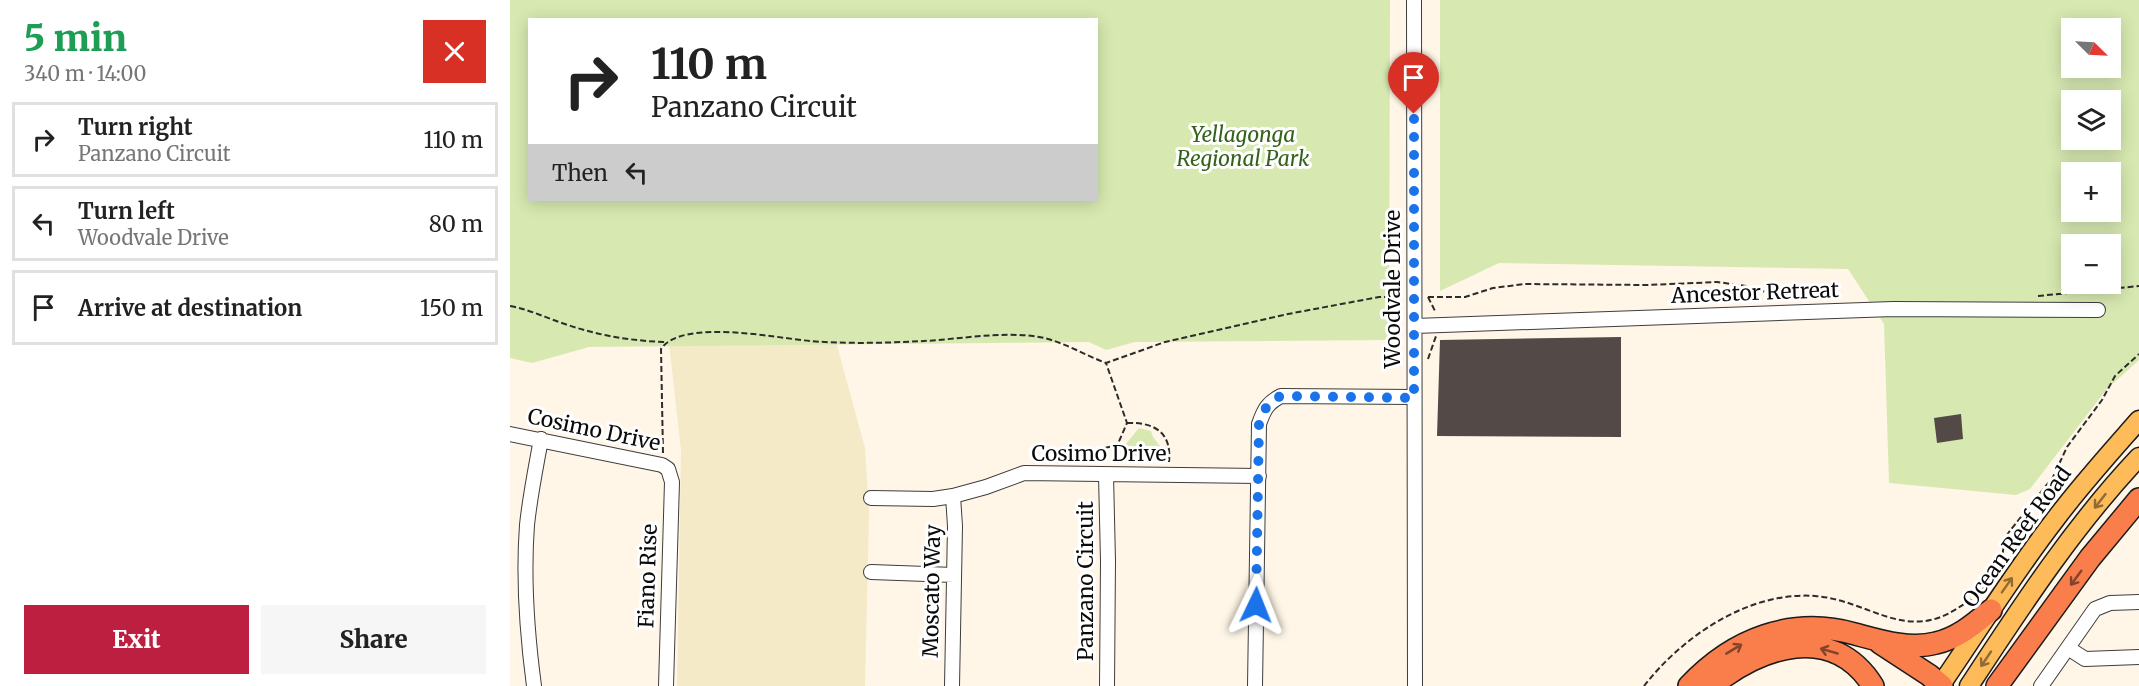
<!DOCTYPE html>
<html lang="en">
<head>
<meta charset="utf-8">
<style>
  :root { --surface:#fff; --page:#f6f6f6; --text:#222; --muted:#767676; --line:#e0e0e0; --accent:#bd1f40 }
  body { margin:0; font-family:Merriweather,serif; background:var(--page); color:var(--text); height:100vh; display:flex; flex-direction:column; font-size:22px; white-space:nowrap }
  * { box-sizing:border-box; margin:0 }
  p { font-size:20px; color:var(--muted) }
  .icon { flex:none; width:33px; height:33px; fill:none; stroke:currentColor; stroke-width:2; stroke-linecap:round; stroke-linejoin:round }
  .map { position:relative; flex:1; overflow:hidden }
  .details { display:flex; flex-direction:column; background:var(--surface); width:510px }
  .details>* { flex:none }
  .guide { position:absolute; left:18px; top:18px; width:570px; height:183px; border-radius:0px; box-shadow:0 3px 15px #0003; background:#fff; color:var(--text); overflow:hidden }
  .needle { width:39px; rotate:114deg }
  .controls { position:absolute; left:1551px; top:18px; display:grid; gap:12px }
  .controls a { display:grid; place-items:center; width:60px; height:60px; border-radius:0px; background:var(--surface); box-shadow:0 3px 15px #0003; font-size:30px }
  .pin { position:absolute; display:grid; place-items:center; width:51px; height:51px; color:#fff; margin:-62px -26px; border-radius:50% 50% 50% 0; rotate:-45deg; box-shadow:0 0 6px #0007 }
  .pin .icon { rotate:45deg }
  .me { position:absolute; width:66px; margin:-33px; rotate:2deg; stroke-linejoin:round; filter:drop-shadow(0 0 4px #0008) }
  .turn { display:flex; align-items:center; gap:21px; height:126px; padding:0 24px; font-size:27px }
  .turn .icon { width:78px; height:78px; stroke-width:2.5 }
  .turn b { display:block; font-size:42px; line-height:51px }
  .then { display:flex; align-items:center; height:57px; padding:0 24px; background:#0003; gap:12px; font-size:22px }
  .round { display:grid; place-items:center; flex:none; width:63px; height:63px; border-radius:0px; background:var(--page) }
  .summary { display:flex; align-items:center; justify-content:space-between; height:102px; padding:0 24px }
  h1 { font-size:36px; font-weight:800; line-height:45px; color:#1e9e55 }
  .cta { display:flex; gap:12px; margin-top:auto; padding:12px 24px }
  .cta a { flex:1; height:69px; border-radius:0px; background:var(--accent); color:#fff; font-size:24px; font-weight:800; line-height:69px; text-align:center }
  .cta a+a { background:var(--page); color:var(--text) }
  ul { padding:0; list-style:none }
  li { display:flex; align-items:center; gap:18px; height:75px; margin:0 12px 9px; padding:0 12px; border:3px solid var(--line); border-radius:0px }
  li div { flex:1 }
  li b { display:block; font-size:22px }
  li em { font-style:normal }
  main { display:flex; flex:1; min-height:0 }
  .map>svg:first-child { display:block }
  .farmland { fill:#f5eac7 }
  .green { fill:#d7e9b1; fill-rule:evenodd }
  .building { fill:#534946 }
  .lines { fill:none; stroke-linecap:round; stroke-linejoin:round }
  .minor-casing { stroke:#3d3d3d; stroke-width:16 }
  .major-casing { stroke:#1b1b1b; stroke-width:21 }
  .highway-casing { stroke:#1b1b1b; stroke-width:24 }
  .path { stroke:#2c2c2c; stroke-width:2; stroke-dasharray:6 3; stroke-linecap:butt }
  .minor { stroke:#fff; stroke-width:14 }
  .major { stroke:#fdbb59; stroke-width:18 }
  .highway { stroke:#f97e4b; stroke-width:21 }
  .oneway { stroke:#906b35 }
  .oneway2 { stroke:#82442a }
  .route { stroke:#1a73e8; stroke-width:10; stroke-dasharray:0 18 }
  .labels { text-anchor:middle; stroke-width:6; stroke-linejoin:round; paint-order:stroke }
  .park-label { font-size:21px; font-style:italic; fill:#34621a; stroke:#fff }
  .street-label { font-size:21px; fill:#0a0a0a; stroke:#fff }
</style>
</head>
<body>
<main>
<section class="details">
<div class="summary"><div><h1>5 min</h1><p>340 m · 14:00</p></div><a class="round" style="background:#d93025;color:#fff"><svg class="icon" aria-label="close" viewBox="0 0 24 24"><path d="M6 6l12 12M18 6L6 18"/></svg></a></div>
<ul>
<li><svg class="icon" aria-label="right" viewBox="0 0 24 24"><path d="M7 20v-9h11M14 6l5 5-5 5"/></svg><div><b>Turn right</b><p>Panzano Circuit</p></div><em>110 m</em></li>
<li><svg class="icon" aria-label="left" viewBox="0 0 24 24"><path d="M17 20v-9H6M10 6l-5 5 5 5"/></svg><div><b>Turn left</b><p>Woodvale Drive</p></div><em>80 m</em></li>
<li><svg class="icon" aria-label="arrive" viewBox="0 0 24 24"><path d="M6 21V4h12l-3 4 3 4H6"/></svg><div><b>Arrive at destination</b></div><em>150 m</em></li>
</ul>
<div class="cta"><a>Exit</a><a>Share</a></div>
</section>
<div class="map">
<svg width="1629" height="686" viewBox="0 0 1629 686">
  <rect width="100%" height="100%" fill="#fff6e7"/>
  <path class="farmland" d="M157,325L325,338L355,448L359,512L355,686H167L171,451Z"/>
  <path class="green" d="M0,0H880L879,340L625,342L596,350L579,342L79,347L22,363L0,358ZM20,20H586V200H20Z
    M930,0H1629V360L1596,390L1520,489L1506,495L1379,483L1374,324L1338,269L989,263L930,291ZM1562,28H1600V68H1562ZM1562,100H1600V140H1562ZM1562,172H1600V212H1562ZM1562,244H1600V284H1562Z
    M629,428L641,431C643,440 650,444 654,453L620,456L615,445Z"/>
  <path class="building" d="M1111,337V437L927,436L930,340Z
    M1451,414L1453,439L1427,443L1424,418Z"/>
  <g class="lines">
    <g class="minor-casing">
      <path id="minor" d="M904,0L905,686
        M905,326L1383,309L1588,310
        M0,434L152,465L158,469L162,482L156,686
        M596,475L598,561L597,686
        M361,498L423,499L443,496L476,487L514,473L749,476
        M361,572L444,575
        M1558,648L1575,659L1629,657
        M24,686C17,633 13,578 17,525C20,496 26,467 31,439
        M442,686L445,526L443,496
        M745,686L749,424C754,410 757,403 771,396L904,397
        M1531,686L1585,609L1600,603L1629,602"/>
    </g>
    <g class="major-casing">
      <path id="major" d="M1430,686C1468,631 1503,574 1544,521C1570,486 1600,453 1629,420
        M1459,686C1511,607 1563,527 1629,457"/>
    </g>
    <g class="highway-casing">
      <path id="highway" d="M1370,643L1419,675L1432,686
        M1179,686C1223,639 1282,616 1345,634C1371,641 1400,650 1426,643C1448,638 1464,624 1481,610
        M1202,686C1250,646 1323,622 1363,686
        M1487,686L1580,558L1629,499"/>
    </g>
    <path class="path" d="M1528,296L1629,286
      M918,297H955L983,288L1015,284L1137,285L1207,282L1236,286L1278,299
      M918,297L926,313
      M0,306C22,310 38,319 58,325C90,336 123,341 156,342
      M918,359L926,336
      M617,423C644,422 662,432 659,462
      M153,453L151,349C172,318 266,338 300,341C337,344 377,343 414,341C450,339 486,332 523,336C549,339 572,354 596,363L655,342L778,314L869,297H892
      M582,461C589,449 593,447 607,446L617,423L596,363
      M1134,686C1173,636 1239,591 1305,596C1359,600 1395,643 1448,608C1455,603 1464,599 1470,592C1477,585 1488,572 1491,563C1494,552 1492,542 1499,532L1543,477L1557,447L1592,400L1605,376L1629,354"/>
    <use href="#minor" class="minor"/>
    <use href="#major" class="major"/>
    <use href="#highway" class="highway"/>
  </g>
  <defs><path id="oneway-shaft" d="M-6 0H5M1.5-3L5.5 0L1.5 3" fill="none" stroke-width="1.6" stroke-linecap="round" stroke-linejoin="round" transform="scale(1.5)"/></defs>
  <g class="oneway">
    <use href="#oneway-shaft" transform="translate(1590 501) rotate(128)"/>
    <use href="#oneway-shaft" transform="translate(1497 585) rotate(-55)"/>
    <use href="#oneway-shaft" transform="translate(1476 659) rotate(124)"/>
  </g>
  <g class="oneway2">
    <use href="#oneway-shaft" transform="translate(1566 578) rotate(126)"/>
    <use href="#oneway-shaft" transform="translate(1224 649) rotate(-31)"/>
    <use href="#oneway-shaft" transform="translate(1319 651) rotate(-164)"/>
  </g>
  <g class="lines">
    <path class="route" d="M746,605L749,424C754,410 757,402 771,396L904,398V114"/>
  </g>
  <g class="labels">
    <g class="park-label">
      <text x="733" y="142">Yellagonga<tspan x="733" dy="24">Regional Park</tspan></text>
    </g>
    <g class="street-label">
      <text transform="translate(883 289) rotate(-90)" y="7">Woodvale Drive</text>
      <text transform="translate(1245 293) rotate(-2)" y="7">Ancestor Retreat</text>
      <text transform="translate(84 430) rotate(12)" y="7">Cosimo Drive</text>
      <text x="589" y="461">Cosimo Drive</text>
      <text transform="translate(1507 537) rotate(-54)" y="7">Ocean Reef Road</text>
      <text transform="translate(138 576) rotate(-88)" y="7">Fiano Rise</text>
      <text transform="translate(576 581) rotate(-90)" y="7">Panzano Circuit</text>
      <text transform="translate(422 591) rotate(-89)" y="7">Moscato Way</text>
    </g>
  </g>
</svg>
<div class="controls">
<a><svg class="needle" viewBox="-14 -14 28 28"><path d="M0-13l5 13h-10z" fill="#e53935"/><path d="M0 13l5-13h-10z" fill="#767676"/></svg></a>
<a><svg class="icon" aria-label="layers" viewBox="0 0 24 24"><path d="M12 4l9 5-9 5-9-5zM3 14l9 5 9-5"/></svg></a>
<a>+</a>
<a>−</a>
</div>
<div class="pin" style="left:904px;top:114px;background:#d93025"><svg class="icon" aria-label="arrive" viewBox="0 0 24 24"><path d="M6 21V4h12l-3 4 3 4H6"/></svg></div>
<svg class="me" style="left:746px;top:605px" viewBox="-20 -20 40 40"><path d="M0-17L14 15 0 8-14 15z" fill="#1a73e8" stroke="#fff" stroke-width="4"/></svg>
<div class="guide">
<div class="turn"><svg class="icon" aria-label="right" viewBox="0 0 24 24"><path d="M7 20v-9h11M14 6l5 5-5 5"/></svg><div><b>110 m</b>Panzano Circuit</div></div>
<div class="then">Then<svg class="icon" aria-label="left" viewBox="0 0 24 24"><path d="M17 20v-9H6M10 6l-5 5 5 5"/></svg></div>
</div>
</div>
</main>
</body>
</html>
